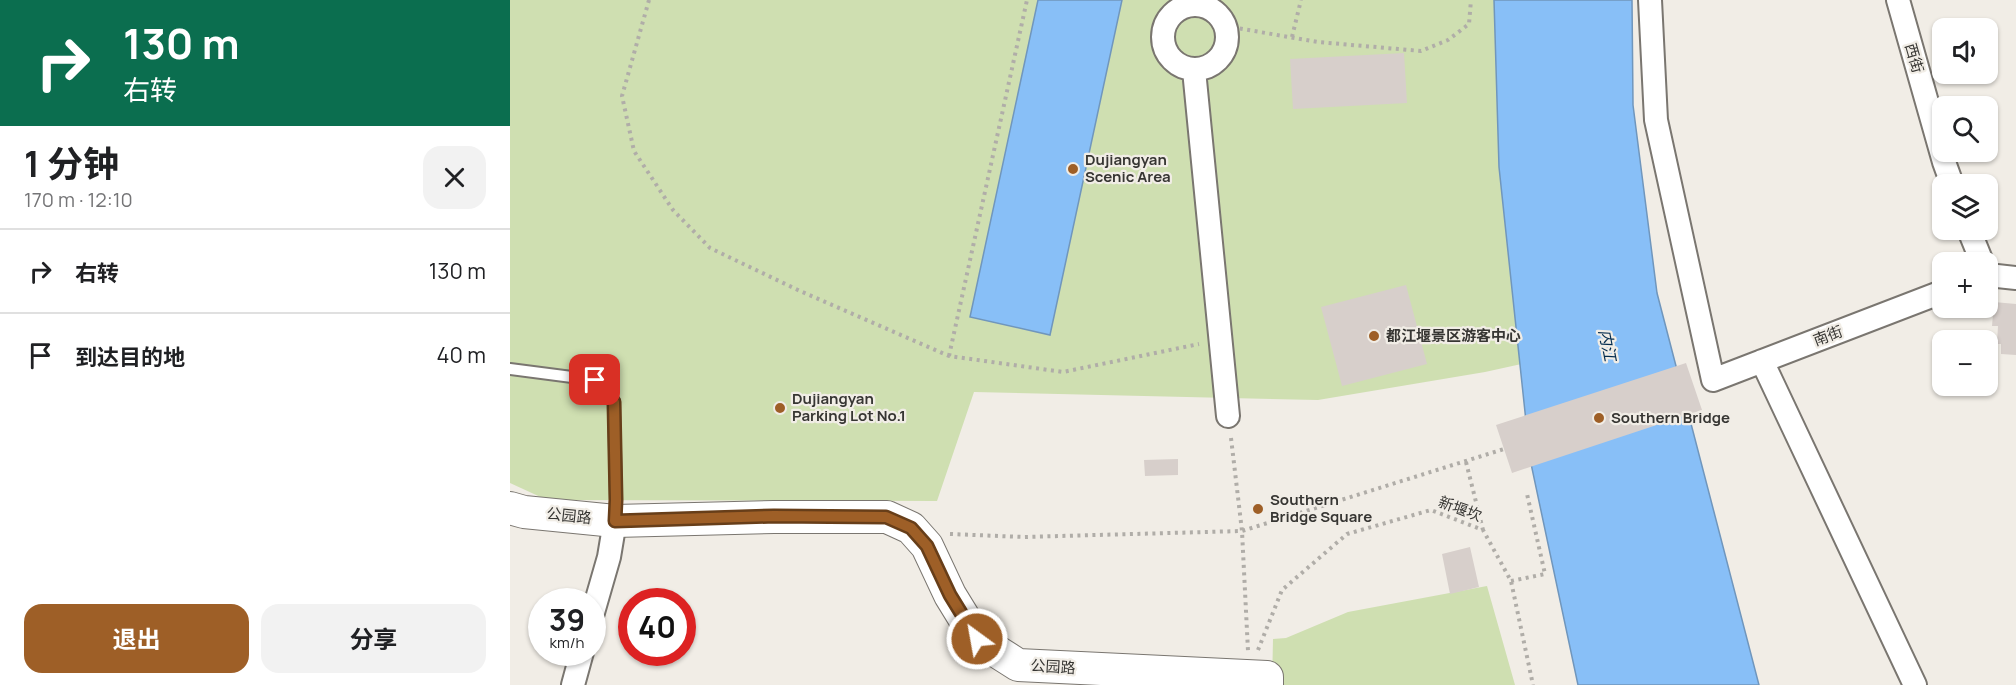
<!DOCTYPE html>
<html lang="zh">
<head>
<meta charset="utf-8">
<style>
  :root { --surface:#fff; --page:#f2f2f2; --text:#202124; --muted:#757577; --line:#e0e0e0; --accent:#9e5f27 }
  body { margin:0; font-family:Manrope,"Noto Sans SC",sans-serif; background:var(--page); color:var(--text); height:100vh; display:flex; flex-direction:column; font-size:22px; white-space:nowrap }
  * { box-sizing:border-box; margin:0 }
  p { font-size:20px; color:var(--muted) }
  .icon { flex:none; width:33px; height:33px; fill:none; stroke:currentColor; stroke-width:2; stroke-linecap:round; stroke-linejoin:round }
  .map { position:relative; flex:1; overflow:hidden }
  .panel { display:flex; flex-direction:column; background:var(--surface); width:510px }
  .panel>* { flex:none }
  .top-card { background:#0b6e4f; color:#fff; overflow:hidden }
  .fabs { position:absolute; left:1422px; top:18px; display:grid; gap:12px }
  .fabs a { display:grid; place-items:center; width:66px; height:66px; border-radius:12px; background:var(--surface); box-shadow:0 2px 4px #0004; font-size:30px }
  .speed { position:absolute; left:18px; top:588px; display:flex; gap:12px; font-size:30px; font-weight:700; text-align:center }
  .speed>* { display:grid; place-content:center; width:78px; height:78px; border-radius:50%; background:var(--surface); box-shadow:0 2px 4px #0004; line-height:1 }
  .speed small { font-size:15px; font-weight:400 }
  .speed .limit { border:9px solid #d22; background:#fff; color:#111 }
  .pin { position:absolute; display:grid; place-items:center; width:51px; height:51px; color:#fff; margin:-26px; border-radius:12px; box-shadow:0 3px 9px #0006 }
  .me { position:absolute; width:66px; margin:-33px; rotate:328deg; stroke-linejoin:round; filter:drop-shadow(0 0 4px #0008) }
  .turn { display:flex; align-items:center; gap:21px; height:126px; padding:0 24px; font-size:27px }
  .turn .icon { width:78px; height:78px; stroke-width:2.5 }
  .turn b { display:block; font-size:42px; line-height:51px }
  .round { display:grid; place-items:center; flex:none; width:63px; height:63px; border-radius:18px; background:var(--page) }
  .summary { display:flex; align-items:center; justify-content:space-between; height:102px; padding:0 24px }
  h1 { font-size:36px; font-weight:700; line-height:45px }
  .primary-button { display:flex; gap:12px; margin-top:auto; padding:12px 24px }
  .primary-button a { flex:1; height:69px; border-radius:18px; background:var(--accent); color:#fff; font-size:24px; font-weight:700; line-height:69px; text-align:center }
  .primary-button a+a { background:var(--page); color:var(--text) }
  ul { padding:0; list-style:none }
  li { display:flex; align-items:center; gap:18px; height:84px; padding:0 24px; border-top:2px solid var(--line) }
  li div { flex:1 }
  li b { display:block; font-size:22px }
  li em { font-style:normal }
  main { display:flex; flex:1; min-height:0 }
  .map>svg:first-child { display:block }
  .green { fill:#cfdfb1 }
  .water { fill:#88bff7; stroke:#7096bc; stroke-width:1.5 }
  .building { fill:#d7cfcb }
  .lines { fill:none; stroke-linecap:round; stroke-linejoin:round }
  .lane-casing { stroke:#7a7670; stroke-width:14 }
  .street-casing { stroke:#7a7670; stroke-width:26 }
  .secondary-casing { stroke:#7a7670; stroke-width:34 }
  .path { stroke:#b0ada8; stroke-width:4; stroke-dasharray:3 4.5; stroke-linecap:butt }
  .lane { stroke:#fff; stroke-width:10 }
  .street { stroke:#fff; stroke-width:22 }
  .secondary { stroke:#fff; stroke-width:32 }
  .route-casing { stroke:#673e19; stroke-width:15 }
  .route { stroke:#9e5f27; stroke-width:10 }
  .poi-dot { fill:#9e5f27; stroke:#f1ede6; stroke-width:2 }
  .labels { text-anchor:middle; stroke-width:4.5; stroke-linejoin:round; paint-order:stroke }
  .street-label { font-size:15px; fill:#373633; stroke:#f1ede6 }
  .poi-label { font-size:15px; font-weight:bold; fill:#373633; stroke:#f1ede6; text-anchor:start }
  .water-label { font-size:16px; font-style:italic; fill:#022b4e; stroke:#f1ede6 }
</style>
</head>
<body>
<main>
<section class="panel">
<div class="top-card">
<div class="turn"><svg class="icon" aria-label="right" viewBox="0 0 24 24"><path d="M7 20v-9h11M14 6l5 5-5 5"/></svg><div><b>130 m</b>右转</div></div>
</div>
<div class="summary"><div><h1>1 分钟</h1><p>170 m · 12:10</p></div><a class="round"><svg class="icon" aria-label="close" viewBox="0 0 24 24"><path d="M6 6l12 12M18 6L6 18"/></svg></a></div>
<ul>
<li><svg class="icon" aria-label="right" viewBox="0 0 24 24"><path d="M7 20v-9h11M14 6l5 5-5 5"/></svg><div><b>右转</b></div><em>130 m</em></li>
<li><svg class="icon" aria-label="arrive" viewBox="0 0 24 24"><path d="M6 21V4h12l-3 4 3 4H6"/></svg><div><b>到达目的地</b></div><em>40 m</em></li>
</ul>
<div class="primary-button"><a>退出</a><a>分享</a></div>
</section>
<div class="map">
<svg width="1506" height="685" viewBox="0 0 1506 685">
  <rect width="100%" height="100%" fill="#f1ede6"/>
  <path class="green" d="M0,0H1115L1136,337L975,372L808,400L464,392L427,501L37,500L0,483Z
    M977,586L1005,685H762L763,639L776,638L838,612Z"/>
  <path class="water" d="M528,0H612L540,335L460,317Z
    M984,0H1122L1123,105L1147,293L1249,685H1068L1020,459L989,167Z"/>
  <path class="building" d="M894,53L897,103L783,109L780,59Z
    M896,285L917,364L832,386L811,307Z
    M1484,302L1506,304V355L1491,354V344H1487L1488,326H1482Z
    M1176,363L1192,410L1002,473L986,425Z
    M668,459V475L635,476L634,460Z
    M960,547L969,587L940,594L932,554Z"/>
  <g class="lines">
    <g class="lane-casing">
      <path id="lane" d="M0,369L85,380L104,401L106,500L105,517"/>
    </g>
    <g class="street-casing">
      <path id="street" d="M1140,0L1146,120L1203,380L1432,292
        M1388,0L1434,162L1442,184
        M653 37a32 32 0 1 1 64 0a32 32 0 1 1-64 0Z
        M684,70L718,416
        M1459,230L1472,262
        M1478,275L1506,278
        M1252,361L1405,685
        M82,616L99,557L105,521
        M63,685L72,652"/>
    </g>
    <g class="secondary-casing">
      <path id="secondary" d="M0,508L14,512L105,521L264,517H377L401,528L417,546L440,595L467,639L508,665L757,677V685"/>
    </g>
    <path class="path" d="M139,0L112,96L124,151L163,210L200,248L290,291L439,356L553,372L689,344
      M674,0L676,6
      M715,26L808,42L911,51L938,40L959,24L961,0
      M782,37L791,0
      M439,356L517,0
      M721,438L732,531L738,651
      M956,462L973,530
      M440,534L514,537L732,531L994,449
      M1001,581L1035,574L1017,494
      M748,650L772,590L837,534L921,510L973,530L1001,581L1023,685"/>
    <use href="#lane" class="lane"/>
    <use href="#street" class="street"/>
    <use href="#secondary" class="secondary"/>
  </g>
  <g class="lines">
    <g class="route-casing">
      <path id="route" d="M85,380L104,402L106,500L105,521L264,516L376,517L401,528L417,546L440,595L467,639"/>
    </g>
    <use href="#route" class="route"/>
  </g>
  <g class="poi-dot">
    <circle cx="563" cy="169" r="6"/>
    <circle cx="864" cy="336" r="6"/>
    <circle cx="270" cy="408" r="6"/>
    <circle cx="1089" cy="418" r="6"/>
    <circle cx="748" cy="509" r="6"/>
  </g>
  <g class="labels">
    <g class="street-label">
      <text transform="translate(1404 58) rotate(74)" y="5">西街</text>
      <text transform="translate(1318 336) rotate(-21)" y="5">南街</text>
      <text transform="translate(950 509) rotate(20)" y="5">新堰坎</text>
      <text transform="translate(59 516) rotate(6)" y="5">公园路</text>
      <text transform="translate(543 667) rotate(3)" y="5">公园路</text>
    </g>
    <g class="poi-label">
      <text x="575" y="165">Dujiangyan<tspan x="575" dy="17">Scenic Area</tspan></text>
      <text x="876" y="341">都江堰景区游客中心</text>
      <text x="282" y="404">Dujiangyan<tspan x="282" dy="17">Parking Lot No.1</tspan></text>
      <text x="1101" y="423">Southern Bridge</text>
      <text x="760" y="505">Southern<tspan x="760" dy="17">Bridge Square</tspan></text>
    </g>
    <g class="water-label">
      <text transform="translate(1098 345) rotate(79)" y="6">内江</text>
    </g>
  </g>
</svg>
<div class="fabs">
<a><svg class="icon" aria-label="sound" viewBox="0 0 24 24"><path d="M4 9h4l5-4v14l-5-4H4zM17 9q2 3 0 6"/></svg></a>
<a><svg class="icon" aria-label="search" viewBox="0 0 24 24"><circle cx="10" cy="10" r="6"/><path d="M15 15l6 6"/></svg></a>
<a><svg class="icon" aria-label="layers" viewBox="0 0 24 24"><path d="M12 4l9 5-9 5-9-5zM3 14l9 5 9-5"/></svg></a>
<a>+</a>
<a>−</a>
</div>
<div class="speed"><div>39<small>km/h</small></div><div class="limit">40</div></div>
<div class="pin" style="left:85px;top:380px;background:#d93025"><svg class="icon" aria-label="arrive" viewBox="0 0 24 24"><path d="M6 21V4h12l-3 4 3 4H6"/></svg></div>
<svg class="me" style="left:467px;top:639px" viewBox="-20 -20 40 40"><circle r="17" fill="#9e5f27" stroke="#fff" stroke-width="3"/><path d="M0-11L8 9 0 5-8 9z" fill="#fff"/></svg>
</div>
</main>
</body>
</html>
